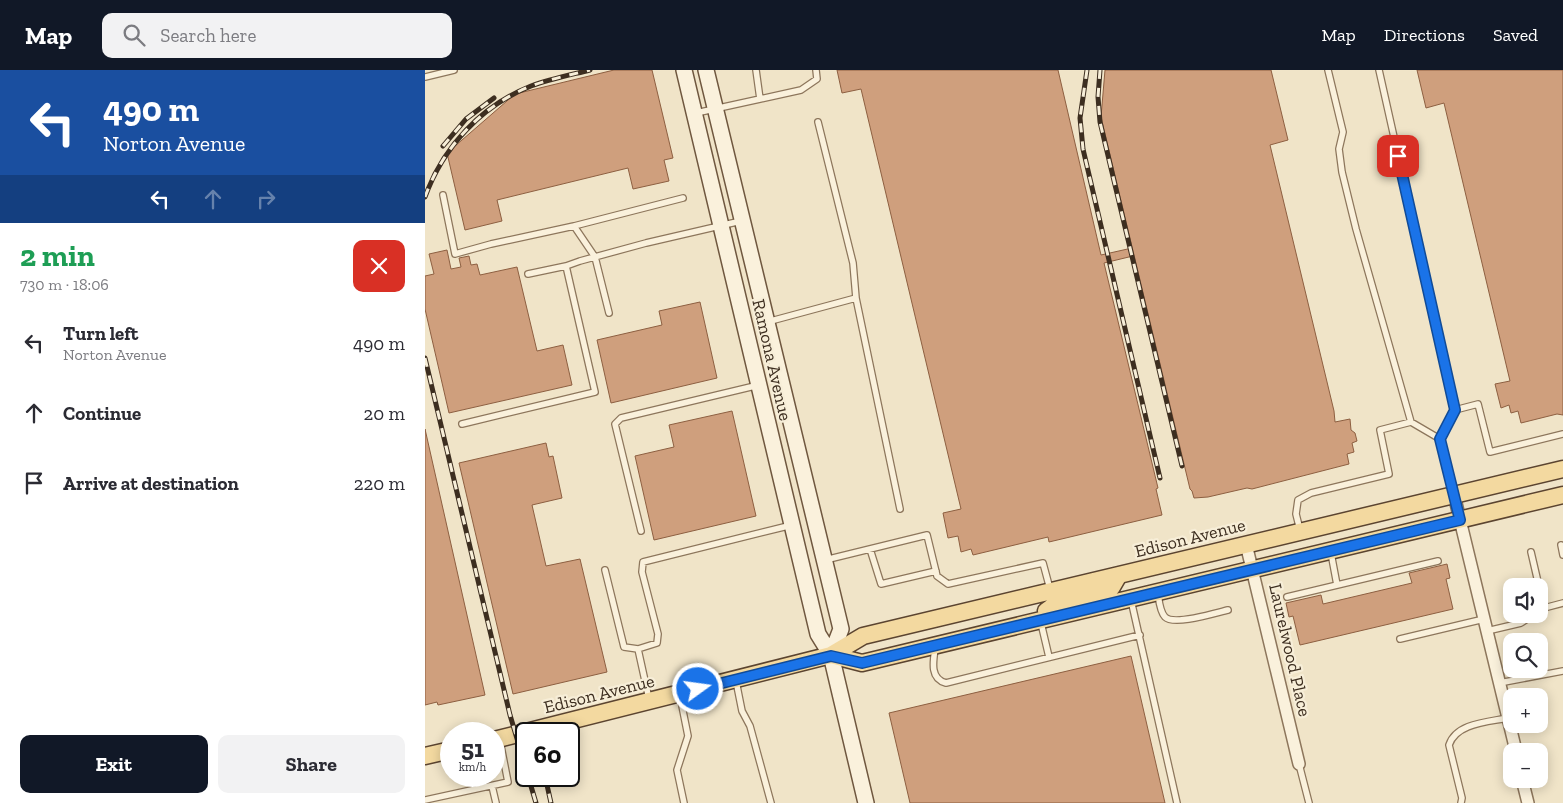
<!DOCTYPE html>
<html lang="en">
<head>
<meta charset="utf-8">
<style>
  :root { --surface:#fff; --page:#f2f2f3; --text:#2b2b33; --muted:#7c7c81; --accent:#111827 }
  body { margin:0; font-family:"Zilla Slab",serif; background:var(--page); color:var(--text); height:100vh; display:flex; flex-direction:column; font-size:19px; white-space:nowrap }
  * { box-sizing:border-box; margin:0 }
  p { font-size:16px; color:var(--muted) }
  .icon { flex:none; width:28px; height:28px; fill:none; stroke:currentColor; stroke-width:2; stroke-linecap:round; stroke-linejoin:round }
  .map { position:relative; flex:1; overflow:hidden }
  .side { display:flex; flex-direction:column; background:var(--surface); width:425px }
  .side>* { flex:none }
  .top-card { background:#1a4fa0; color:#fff; overflow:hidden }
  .buttons { position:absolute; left:1078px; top:508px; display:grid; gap:10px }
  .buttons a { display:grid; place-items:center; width:45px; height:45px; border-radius:10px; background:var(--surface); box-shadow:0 2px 12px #0003; font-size:25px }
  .speed { position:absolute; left:15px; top:652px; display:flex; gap:10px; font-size:25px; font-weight:700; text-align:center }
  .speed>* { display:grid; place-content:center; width:65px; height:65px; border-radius:50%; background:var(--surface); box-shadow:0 2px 12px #0003; line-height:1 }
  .speed small { font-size:12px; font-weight:400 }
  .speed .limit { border:2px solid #111; border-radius:8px; background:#fff; color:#111 }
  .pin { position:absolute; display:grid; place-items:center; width:42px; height:42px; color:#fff; margin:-21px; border-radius:10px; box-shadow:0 2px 8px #0006 }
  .me { position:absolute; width:55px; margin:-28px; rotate:76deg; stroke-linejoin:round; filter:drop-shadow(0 0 4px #0008) }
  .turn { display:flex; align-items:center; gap:18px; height:105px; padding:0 20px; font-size:22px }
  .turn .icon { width:65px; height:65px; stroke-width:2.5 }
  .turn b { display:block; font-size:35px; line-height:42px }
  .lanes { display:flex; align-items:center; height:48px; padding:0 20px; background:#0003; justify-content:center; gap:25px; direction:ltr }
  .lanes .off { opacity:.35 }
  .round { display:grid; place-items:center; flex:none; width:52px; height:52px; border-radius:10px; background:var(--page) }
  .head { display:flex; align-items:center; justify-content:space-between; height:85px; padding:0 20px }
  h1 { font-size:30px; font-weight:700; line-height:38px; color:#1e9e55 }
  .cta { display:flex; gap:10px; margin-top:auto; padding:10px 20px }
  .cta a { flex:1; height:58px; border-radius:10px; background:var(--accent); color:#fff; font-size:20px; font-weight:700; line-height:58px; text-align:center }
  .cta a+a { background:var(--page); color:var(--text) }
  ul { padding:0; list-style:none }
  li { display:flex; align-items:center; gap:15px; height:70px; padding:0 20px }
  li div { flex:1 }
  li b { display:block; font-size:19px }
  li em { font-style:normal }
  header { display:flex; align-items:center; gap:30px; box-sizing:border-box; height:70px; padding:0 25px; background:var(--accent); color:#fff }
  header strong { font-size:24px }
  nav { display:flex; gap:28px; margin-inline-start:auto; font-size:18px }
  .search { width:350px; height:45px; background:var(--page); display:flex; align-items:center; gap:12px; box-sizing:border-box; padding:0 18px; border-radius:10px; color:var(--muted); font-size:19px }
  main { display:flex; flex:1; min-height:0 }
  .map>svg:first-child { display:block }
  .building { fill:#cf9f7d; stroke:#8d5f41 }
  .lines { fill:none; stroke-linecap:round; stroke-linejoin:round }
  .service-casing { stroke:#8d765c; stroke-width:8 }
  .minor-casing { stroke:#8d765c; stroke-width:14 }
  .secondary-casing { stroke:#6f573f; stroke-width:18 }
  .primary-casing { stroke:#5b4430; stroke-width:19 }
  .service { stroke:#faf1dc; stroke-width:5.5 }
  .minor { stroke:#faf1dc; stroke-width:11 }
  .secondary { stroke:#faf1dc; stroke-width:15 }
  .primary { stroke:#f3d9a0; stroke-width:16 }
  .rail-casing { stroke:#3d2e20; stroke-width:5 }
  .rail { stroke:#f7eed8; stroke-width:3; stroke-dasharray:9; stroke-linecap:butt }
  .route-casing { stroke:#114b97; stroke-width:12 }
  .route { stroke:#1a73e8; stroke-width:9 }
  .labels { text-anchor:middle; stroke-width:4.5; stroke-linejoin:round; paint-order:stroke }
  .street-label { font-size:18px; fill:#3d2e20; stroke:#f7eed8 }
</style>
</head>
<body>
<header>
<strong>Map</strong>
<div class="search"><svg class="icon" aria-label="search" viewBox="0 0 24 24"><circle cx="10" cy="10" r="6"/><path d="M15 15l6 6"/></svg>Search here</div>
<nav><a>Map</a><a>Directions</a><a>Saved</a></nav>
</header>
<main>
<section class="side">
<div class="top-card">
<div class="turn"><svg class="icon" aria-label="left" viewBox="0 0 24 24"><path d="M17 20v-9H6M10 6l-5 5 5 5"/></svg><div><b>490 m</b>Norton Avenue</div></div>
<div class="lanes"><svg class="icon" aria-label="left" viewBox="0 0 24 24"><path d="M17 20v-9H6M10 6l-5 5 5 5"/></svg><svg class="icon off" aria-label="ahead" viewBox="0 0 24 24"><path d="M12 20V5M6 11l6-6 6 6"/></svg><svg class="icon off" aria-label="right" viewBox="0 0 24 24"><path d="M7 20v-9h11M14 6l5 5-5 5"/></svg></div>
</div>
<div class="head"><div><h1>2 min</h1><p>730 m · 18:06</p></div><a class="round" style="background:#d93025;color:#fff"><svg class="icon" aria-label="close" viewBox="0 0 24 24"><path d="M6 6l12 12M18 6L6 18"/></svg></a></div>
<ul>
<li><svg class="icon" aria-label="left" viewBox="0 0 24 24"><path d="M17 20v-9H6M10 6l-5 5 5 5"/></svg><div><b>Turn left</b><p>Norton Avenue</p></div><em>490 m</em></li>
<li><svg class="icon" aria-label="ahead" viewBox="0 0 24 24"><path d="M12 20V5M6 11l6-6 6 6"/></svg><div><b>Continue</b></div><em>20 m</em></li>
<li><svg class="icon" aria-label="arrive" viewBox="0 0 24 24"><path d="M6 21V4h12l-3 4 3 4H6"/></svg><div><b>Arrive at destination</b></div><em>220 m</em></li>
</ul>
<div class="cta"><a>Exit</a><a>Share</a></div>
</section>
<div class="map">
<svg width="1138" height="733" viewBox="0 0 1138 733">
  <rect width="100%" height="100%" fill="#f0e4c8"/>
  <path class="building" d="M189,0H227L248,88L239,90L244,111L208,119L203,98L72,130L77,151L40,160L22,83L90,24Z
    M412,0H633L676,185L707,178L708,186L679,193L733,418L731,419L737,445L624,472L623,467L548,485L546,479L536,482L533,466L523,468L518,443L536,439L436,19L417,23Z
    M680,0H846L863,70L845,75L909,341L910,352L925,349L926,360L930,363L932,371L927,373L929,382L922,384L924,394L827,419L822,418L783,427L769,428L767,421L765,419L676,47Z
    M992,0H1138V345L1132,344L1096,353L1093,341L1086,343L1084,335L1076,338L1070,314L1085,311L1019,33L1001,38Z
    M22,180L26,199L36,197L34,188L44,186L46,195L52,194L55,205L92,197L112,281L138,275L147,315L24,343L0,239V206L9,204L4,184Z
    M275,232L292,308L186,333L172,270L237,255L234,241Z
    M307,341L331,446L229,470L210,386L249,377L244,355Z
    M0,359L60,625L13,635L12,632L0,635Z
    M121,373L124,387L128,386L137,428L107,435L121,496L155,489L182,602L88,624L34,393Z
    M1022,494L1025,508L1021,509L1028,539L875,575L868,546L864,547L861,533L896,525L898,534L987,513L984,503Z
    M706,586L740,733H485L464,643Z"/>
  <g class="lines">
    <g class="service-casing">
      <path id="service" d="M331,0L335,29L376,20L392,9L391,0
        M903,0L918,62L914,79L917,102L931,159L986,352
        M954,0L1030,340
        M0,7L29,0
        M271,43L335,29
        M393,52L428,193L431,228L475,439
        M18,125L30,184L66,174L149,156L170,187L184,243
        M149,156L258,128
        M103,204L141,196
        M342,252L431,228
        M37,354L170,322L141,196L155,191L221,173L316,151
        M1028,423L1015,369L1030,340L1053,334L1065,382L1138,364
        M875,460L871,444L873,430L886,423L964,404L955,360L986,352L1015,369
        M216,461L190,354L196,348L334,315
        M1136,475L1138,485
        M445,479L456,514L511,501
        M1106,482L1119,538
        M906,483L912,515
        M400,490L502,465L512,506L523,514L618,493L625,519
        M180,500L199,577L213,579L224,629
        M733,524C734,531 735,542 740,547C749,556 790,543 803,540
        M862,527L1013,491
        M706,530L752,733
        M1114,541L1119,538L1138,533
        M616,553L624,587
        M1062,561L1096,553L1110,544
        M975,569L1059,549
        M213,579L232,573L233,564L217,502L218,492L367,455
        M510,579C508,592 505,609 521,613L715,565
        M311,611L317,641L325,656L346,733
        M1074,613L1138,601
        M255,626L263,666L252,700L259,733
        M874,694L884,733
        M67,716L71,733
        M0,730L83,712L75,671
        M1036,733L1037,728L1024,675C1031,653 1063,652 1083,648"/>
    </g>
    <g class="minor-casing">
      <path id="minor" d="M1029,425L1091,681
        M821,474L874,694
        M1097,709L1103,733"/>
    </g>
    <g class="secondary-casing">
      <path id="secondary" d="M259,0L393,564L406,585L441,733
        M281,0L416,559L406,585"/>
    </g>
    <g class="primary-casing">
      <path id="primary" d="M621,541L628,536L681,522L687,517L694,505
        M406,585L437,593L1138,425
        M69,670L406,585L438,566L1138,399
        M0,686L26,680"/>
    </g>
    <use href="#service" class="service"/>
    <use href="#minor" class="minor"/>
    <use href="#secondary" class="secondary"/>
    <use href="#primary" class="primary"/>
    <g class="rail-casing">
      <path id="rail" d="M662,0L655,48L658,79L735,408
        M675,0L673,27L675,52L757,396
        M18,76L41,49L69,28
        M0,127C18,77 56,36 106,16C125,9 145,5 165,0
        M0,288L85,645L101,699
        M103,706L111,733
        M120,706L126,733"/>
    </g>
    <use href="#rail" class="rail"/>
  </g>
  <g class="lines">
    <g class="route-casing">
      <path id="route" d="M273,619L406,586L437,593L1035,450L1015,369L1030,340L973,86"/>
    </g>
    <use href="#route" class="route"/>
  </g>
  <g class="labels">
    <g class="street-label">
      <text transform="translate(347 290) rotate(77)" y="6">Ramona Avenue</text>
      <text transform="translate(765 468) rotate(-14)" y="6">Edison Avenue</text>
      <text transform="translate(865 580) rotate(77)" y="6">Laurelwood Place</text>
      <text transform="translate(174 624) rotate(-14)" y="6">Edison Avenue</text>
    </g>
  </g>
</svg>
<div class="buttons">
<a><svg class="icon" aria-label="sound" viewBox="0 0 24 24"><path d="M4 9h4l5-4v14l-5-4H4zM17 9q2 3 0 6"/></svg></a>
<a><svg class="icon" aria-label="search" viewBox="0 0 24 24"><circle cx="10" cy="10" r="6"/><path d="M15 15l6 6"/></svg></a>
<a>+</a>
<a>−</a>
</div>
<div class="speed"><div>51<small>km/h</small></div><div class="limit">60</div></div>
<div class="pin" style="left:973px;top:86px;background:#d93025"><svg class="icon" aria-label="arrive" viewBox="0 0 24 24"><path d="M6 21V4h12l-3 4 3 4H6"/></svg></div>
<svg class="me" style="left:273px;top:619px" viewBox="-20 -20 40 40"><circle r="17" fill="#1a73e8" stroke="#fff" stroke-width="3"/><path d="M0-11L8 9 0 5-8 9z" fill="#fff"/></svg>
</div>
</main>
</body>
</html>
